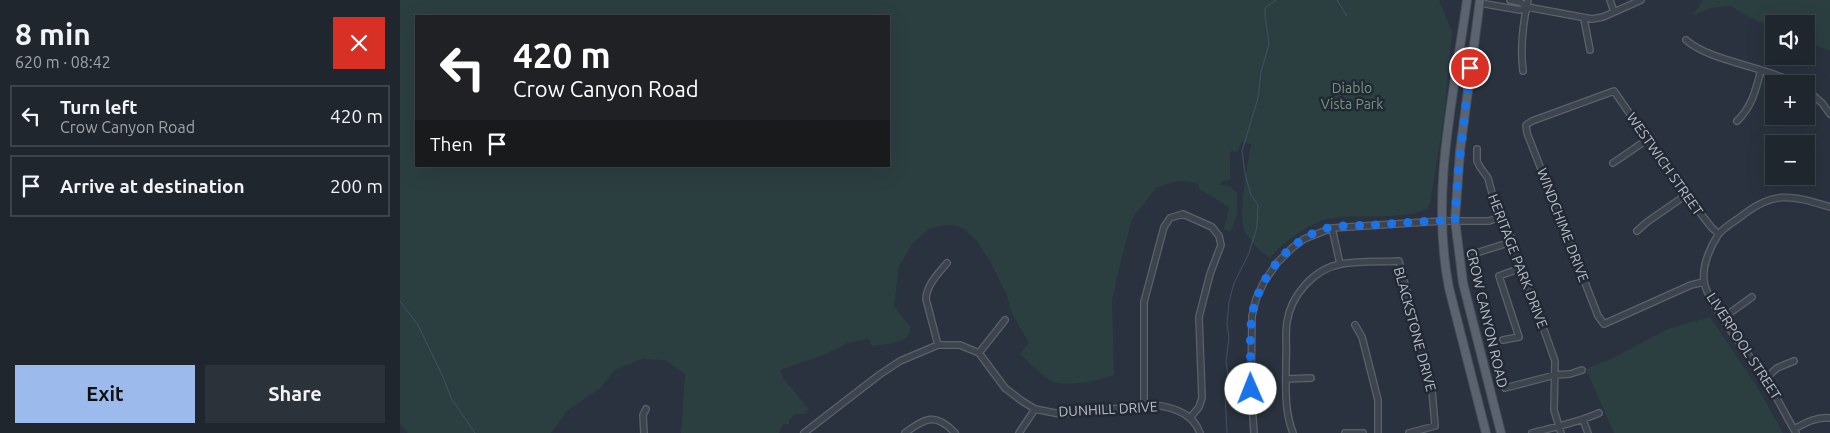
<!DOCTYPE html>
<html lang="en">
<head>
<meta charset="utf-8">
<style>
  :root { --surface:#1f262e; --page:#2c323a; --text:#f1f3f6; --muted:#a1a5aa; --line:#3c434a; --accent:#9cbaec }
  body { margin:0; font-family:Ubuntu,sans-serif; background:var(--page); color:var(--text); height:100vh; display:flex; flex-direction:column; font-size:19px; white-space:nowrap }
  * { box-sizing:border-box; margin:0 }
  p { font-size:16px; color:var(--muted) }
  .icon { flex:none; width:28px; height:28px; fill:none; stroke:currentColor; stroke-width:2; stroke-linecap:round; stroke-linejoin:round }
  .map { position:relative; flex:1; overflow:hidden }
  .details { display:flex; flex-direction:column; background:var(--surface); width:400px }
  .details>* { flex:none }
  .hud { position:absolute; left:15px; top:15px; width:475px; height:152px; border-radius:0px; box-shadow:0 5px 20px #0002,0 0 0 1px var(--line); background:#202124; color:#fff; overflow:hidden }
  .controls { position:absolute; left:1365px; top:15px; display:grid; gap:10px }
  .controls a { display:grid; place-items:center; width:50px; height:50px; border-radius:0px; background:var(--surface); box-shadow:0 5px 20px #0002,0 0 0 1px var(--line); font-size:25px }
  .pin { position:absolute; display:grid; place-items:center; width:42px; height:42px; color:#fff; margin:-21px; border:2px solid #fff; border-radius:50%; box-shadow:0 1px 5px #0007 }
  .me { position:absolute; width:55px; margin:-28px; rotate:359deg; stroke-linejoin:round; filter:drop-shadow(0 0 4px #0008) }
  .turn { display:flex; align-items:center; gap:18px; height:105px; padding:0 15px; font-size:22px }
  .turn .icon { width:65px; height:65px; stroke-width:2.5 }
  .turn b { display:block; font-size:35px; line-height:42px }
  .then { display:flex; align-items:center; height:48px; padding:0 15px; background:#0003; gap:10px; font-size:19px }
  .round { display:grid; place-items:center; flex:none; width:52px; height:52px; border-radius:0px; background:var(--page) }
  .headline { display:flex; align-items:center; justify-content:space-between; height:85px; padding:0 15px }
  h1 { font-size:30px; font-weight:700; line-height:38px }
  .cta { display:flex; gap:10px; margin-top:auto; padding:10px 15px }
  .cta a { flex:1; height:58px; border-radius:0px; background:var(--accent); color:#111; font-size:20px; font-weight:700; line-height:58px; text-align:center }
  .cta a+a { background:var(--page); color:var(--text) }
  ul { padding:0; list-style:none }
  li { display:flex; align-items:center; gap:15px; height:62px; margin:0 10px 8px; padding:0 5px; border:2px solid var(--line); border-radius:0px }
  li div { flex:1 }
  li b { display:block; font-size:19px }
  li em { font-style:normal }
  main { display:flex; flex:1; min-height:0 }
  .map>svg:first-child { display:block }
  .green { fill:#2c3f40; fill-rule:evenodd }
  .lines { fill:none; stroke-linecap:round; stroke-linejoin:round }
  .stream { stroke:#415065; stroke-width:1 }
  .minor-casing { stroke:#5b626c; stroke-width:8 }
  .major-casing { stroke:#474d58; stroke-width:10 }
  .minor { stroke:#3d444e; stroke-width:5.5 }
  .major { stroke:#5b636e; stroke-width:8 }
  .route { stroke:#1a73e8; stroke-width:9; stroke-dasharray:0 16.2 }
  .labels { text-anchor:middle; stroke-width:5; stroke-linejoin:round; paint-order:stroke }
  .park-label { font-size:14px; fill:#74977c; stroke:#222934 }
  .street-label { font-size:14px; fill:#babfc9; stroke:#222934 }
</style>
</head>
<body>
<main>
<section class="details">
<div class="headline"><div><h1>8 min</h1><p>620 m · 08:42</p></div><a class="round" style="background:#d93025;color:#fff"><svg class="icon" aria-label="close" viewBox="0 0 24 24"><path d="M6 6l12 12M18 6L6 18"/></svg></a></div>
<ul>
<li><svg class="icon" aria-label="left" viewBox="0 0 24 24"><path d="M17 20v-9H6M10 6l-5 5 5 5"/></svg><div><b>Turn left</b><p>Crow Canyon Road</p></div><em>420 m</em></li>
<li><svg class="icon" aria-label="arrive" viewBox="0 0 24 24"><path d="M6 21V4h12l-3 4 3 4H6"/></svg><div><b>Arrive at destination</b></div><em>200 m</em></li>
</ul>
<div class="cta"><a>Exit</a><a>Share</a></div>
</section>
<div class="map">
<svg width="1430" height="433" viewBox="0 0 1430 433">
  <rect width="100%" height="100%" fill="#29323e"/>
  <path class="green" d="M0,0H1039L1052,32L1044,116L1030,204L1027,208C1017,215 1002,215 989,216C973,217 955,216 939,217C914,219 885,240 870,258C859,250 850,242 844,230C838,215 848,162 851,144L841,142L838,151L834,152L832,150L830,154V179L821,182V185L829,186L837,193V214L831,231L824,230L829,207L799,189L798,184L787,181H776L756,188L732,219L718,273L712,301L714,375C700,381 663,388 650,380C639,374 629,362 620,354L629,343L612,314L606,293L590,261L576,240L564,229L554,225H544L529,229L513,243L499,266L494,306L510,327C513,344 484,344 472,346L468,339L448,343L426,354L380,370L383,378L409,409L405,414H395L389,420V424H383L379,433H281L285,374L265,360L242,359L215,370L200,388L167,411L151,433H8L0,423ZM16,16H489V166H16Z
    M1303,0H1430V51L1406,41V24H1374V28L1351,18L1331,6L1311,8L1293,15Z
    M1310,317L1358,388L1383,433H1214L1186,369L1211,359L1268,329Z"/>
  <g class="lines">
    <path class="stream" d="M937,0L947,16
      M0,301L18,325L44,379L51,398L75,433
      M827,433L825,394L828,376L826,361L829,338L827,324L829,302L834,283L849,253L857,227L858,205L851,195L845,174L842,151L858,98L861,72L867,51L869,43L865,16V8L876,0"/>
    <g class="minor-casing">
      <path id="minor" d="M1110,0L1120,2L1127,7L1192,19L1203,17L1241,0
        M1210,0L1214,12
        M1080,3L1120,10L1127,7
        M1184,19L1190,50
        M1286,40C1311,62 1365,66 1397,84
        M1123,71C1120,48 1123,23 1128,0
        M1406,89L1422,103L1430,114
        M1337,121C1352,107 1356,89 1361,70
        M1077,149V161L1080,167L1088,178L1096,208L1109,231L1116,257L1126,279L1155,361L1154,410L1161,433
        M1213,163L1248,139
        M932,228L940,264
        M1237,231L1247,222L1286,195
        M1073,254L1111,242
        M1304,282L1291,285L1204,324L1198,316L1127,133L1126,125L1132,121L1214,91L1286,195L1312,228L1319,234
        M1323,318L1352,297
        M955,325L962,337L978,400V433
        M1103,340L1119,337L1099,276L1121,268
        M538,345L526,299C527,284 538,274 547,263
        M579,353L605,320
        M886,379L911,378
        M1365,379L1377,368L1394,361
        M1105,388L1155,375L1170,374L1182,370
        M744,406V302L764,227L770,218L783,214L812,227L819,236L821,245L810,274L799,317L802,398L799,407L790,418
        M635,409L660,414L754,405C773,407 793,413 800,433
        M1183,420L1188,433
        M1394,429C1405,423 1418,416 1430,418
        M244,433L243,415L246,409
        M404,433L479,375L500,361L538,345H560L579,353L605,388L622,401L635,409L619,433
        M505,433C525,418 536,412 555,433
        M854,433L851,389L852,316L856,299L864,282L877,263L892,248L904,239L932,228L1042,221H1089L1100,217
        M893,433C884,410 886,385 886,361C887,348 885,335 887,322C891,295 914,269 941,264C960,261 980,262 999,261L1032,390L1035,426L1009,433
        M945,433H963
        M1132,433C1155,427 1176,423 1199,413
        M1396,433C1386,416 1377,397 1366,380C1352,358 1307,304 1304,281C1302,266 1310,247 1318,235C1323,228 1332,223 1339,218C1373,190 1390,195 1430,207"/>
    </g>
    <g class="major-casing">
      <path id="major" d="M1067,0C1054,94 1030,193 1049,288L1086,433
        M1080,0L1060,151L1055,220L1063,283L1101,433"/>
    </g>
    <use href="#minor" class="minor"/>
    <use href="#major" class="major"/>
  </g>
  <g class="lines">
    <path class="route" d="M851,389C851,365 849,340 852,316C858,277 892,235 932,227C946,225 961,226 974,225C1001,223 1028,221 1055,220L1058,174L1070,68"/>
  </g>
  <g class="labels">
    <g class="park-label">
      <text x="952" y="93">Diablo<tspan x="952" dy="16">Vista Park</tspan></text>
    </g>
    <g class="street-label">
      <text transform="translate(1265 164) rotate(55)" y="5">WESTWICH STREET</text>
      <text transform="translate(1163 225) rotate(69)" y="5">WINDCHIME DRIVE</text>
      <text transform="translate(1118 261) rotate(69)" y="5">HERITAGE PARK DRIVE</text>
      <text transform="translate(1087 318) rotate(77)" y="5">CROW CANYON ROAD</text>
      <text transform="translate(1015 329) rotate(75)" y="5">BLACKSTONE DRIVE</text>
      <text transform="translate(1344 346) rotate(57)" y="5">LIVERPOOL STREET</text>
      <text transform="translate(708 409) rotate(-3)" y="5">DUNHILL DRIVE</text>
    </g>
  </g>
</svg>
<div class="controls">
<a><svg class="icon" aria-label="sound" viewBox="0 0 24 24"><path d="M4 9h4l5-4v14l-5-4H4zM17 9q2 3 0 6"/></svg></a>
<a>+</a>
<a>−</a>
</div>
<div class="pin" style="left:1070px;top:68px;background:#d93025"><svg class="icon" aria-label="arrive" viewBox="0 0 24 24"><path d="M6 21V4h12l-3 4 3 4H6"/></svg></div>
<svg class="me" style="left:851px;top:389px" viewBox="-20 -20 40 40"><circle r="19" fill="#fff"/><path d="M0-13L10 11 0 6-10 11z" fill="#1a73e8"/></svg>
<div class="hud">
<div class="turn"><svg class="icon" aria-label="left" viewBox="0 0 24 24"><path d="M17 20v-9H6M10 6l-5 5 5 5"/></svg><div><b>420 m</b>Crow Canyon Road</div></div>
<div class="then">Then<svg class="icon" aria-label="arrive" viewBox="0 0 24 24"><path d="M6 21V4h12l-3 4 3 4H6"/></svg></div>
</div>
</div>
</main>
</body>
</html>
